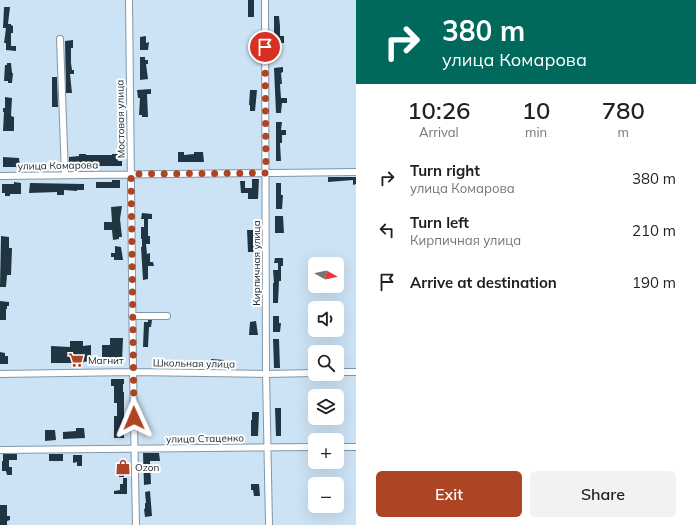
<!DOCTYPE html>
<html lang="en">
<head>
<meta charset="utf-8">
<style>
  :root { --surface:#fff; --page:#f2f2f2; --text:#202124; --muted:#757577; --accent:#ad4525 }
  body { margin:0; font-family:Mulish,sans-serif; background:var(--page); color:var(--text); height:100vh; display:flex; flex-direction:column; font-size:15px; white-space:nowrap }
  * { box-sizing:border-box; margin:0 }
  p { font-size:13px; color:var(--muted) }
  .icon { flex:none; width:22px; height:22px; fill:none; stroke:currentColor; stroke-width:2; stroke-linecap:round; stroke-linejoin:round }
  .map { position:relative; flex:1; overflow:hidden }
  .panel { display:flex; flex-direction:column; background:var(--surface); width:340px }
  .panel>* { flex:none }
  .banner { background:#00695c; color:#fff; overflow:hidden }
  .needle { width:26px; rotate:98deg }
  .fabs { position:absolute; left:308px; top:257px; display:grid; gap:8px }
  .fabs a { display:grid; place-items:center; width:36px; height:36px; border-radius:6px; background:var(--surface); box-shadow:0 4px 16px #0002; font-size:20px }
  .pin { position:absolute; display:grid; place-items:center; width:34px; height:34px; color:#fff; margin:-17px; border:2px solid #fff; border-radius:50%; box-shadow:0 1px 4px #0007 }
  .me { position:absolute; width:44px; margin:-22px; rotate:359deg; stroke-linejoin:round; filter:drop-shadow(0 0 3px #0008) }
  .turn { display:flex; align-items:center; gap:14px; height:84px; padding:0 20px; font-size:18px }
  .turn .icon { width:52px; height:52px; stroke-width:2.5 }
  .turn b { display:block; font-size:28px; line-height:34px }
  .eta { display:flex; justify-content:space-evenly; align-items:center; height:68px; text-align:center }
  .eta b { font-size:24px; font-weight:600; line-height:28px }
  .primary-button { display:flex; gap:8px; margin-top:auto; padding:8px 20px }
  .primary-button a { flex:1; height:46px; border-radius:6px; background:var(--accent); color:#fff; font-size:16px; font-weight:600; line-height:46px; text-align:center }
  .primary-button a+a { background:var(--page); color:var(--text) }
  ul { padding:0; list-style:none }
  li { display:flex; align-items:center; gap:12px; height:52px; padding:0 20px }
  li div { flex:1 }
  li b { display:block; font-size:15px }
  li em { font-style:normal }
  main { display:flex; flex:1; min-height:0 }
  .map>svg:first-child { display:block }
  .building { fill:#203441 }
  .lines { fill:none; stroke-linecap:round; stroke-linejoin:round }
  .minor-casing { stroke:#8297a8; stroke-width:8 }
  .minor { stroke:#fff; stroke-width:6 }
  .route { stroke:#ad4525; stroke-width:7; stroke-dasharray:0 12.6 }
  .labels { text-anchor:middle; stroke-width:4; stroke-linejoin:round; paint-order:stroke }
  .street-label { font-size:10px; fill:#20292f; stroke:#fff }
  .poi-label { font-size:10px; fill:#20292f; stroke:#fff; text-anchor:start }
</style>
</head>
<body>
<main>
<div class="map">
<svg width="356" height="525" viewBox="0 0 356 525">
  <rect width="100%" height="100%" fill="#cce3f5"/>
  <path class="building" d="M248,0H254V17H248Z
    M4,7H10L8,24H11V25L13,26V33H11V46H16V51L6,50V43H4L6,28H3Z
    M274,16H279L280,26V36H284V43H274Z
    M146,36V43L149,42L148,50H140V37Z
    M73,40V48H71V63L72,70H74V74H70L72,93H66L65,41Z
    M140,57H145V60H148V64H146L148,79L140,80Z
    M7,63H11L12,73H13L12,83H8V81H4L5,65H7Z
    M283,67V72L281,73L282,84H280L281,98H287V103H282L281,113H276L274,68Z
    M52,77H57L58,107H52Z
    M151,89V94H147L148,117H142V115H139L140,98H138L137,90Z
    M250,90H257L255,111H250V105H249Z
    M5,97L12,98L11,116L14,117V131H3L4,112H3V108H5Z
    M276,122H282L281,130H286V135H282V143H280L281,161H276Z
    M178,152H184V155L194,154V152H203L204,162H178Z
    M79,154H86V155H112V154H118V161H122V166H89V163H79V165L69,166V157L79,156Z
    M3,157L19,158L20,167H3Z
    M328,177H356V184L353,185V180L328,182Z
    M252,179H259L258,199H248V193H241L240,181H245V188H252Z
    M112,180H120V188H96V182H112Z
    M14,182L21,183V194H10V196H5V193H2V184H14Z
    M30,183L84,184V190H77V191L64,190V195H57V192L29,193Z
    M276,183H281V195H283L282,209H276Z
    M122,206L120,219L122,237H119V239L113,240L112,230H104V222H112L111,207Z
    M142,213L152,214V219H148V236H150V244H146L147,254L150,253V262H153L154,266H148V279L143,280L141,247H142V239H141V227H144V219H141Z
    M275,216H283L284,233H275Z
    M247,230H255L256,252H248Z
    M1,236L9,237V248H12L11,275H7L6,287H0Z
    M115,246L121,247L123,260H114V257H111V253H115Z
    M275,258H283V266H281V281H279L278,303H273V283H274L273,270H278V263H274Z
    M0,301L9,302V306H7V309H6V320H0Z
    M273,316H279V323H281L280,332H273Z
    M148,320H152L151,327H149L148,347H143L144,322H148Z
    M256,321L258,335H249L250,322Z
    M110,338H123L122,361H102V345H110Z
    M273,339H279L280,368H274Z
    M70,341H83V346L91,345V361L83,362V363H51V346L70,347Z
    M0,352L5,353V356H8V364H0Z
    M211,359L224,360V367H211Z
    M111,379H124V384H123V392H124V438H114V416H117V403H114V386H111Z
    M275,408H281V436H276Z
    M252,412H259L258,436H251V420H252Z
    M76,428H84L85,438L63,439V432L76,431Z
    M45,430H55L56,440L45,441Z
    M143,453H159L160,461H150L151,484L144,485Z
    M3,454H17V460H9V467H12V475H7L6,471H2V461H3Z
    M49,454H63V461H49Z
    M73,455H82V466H77V462L73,463Z
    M119,460L125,461L124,477H119Z
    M123,478H127V494H114V491L120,490V484H123Z
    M251,484H259L260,496H254L253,490H251Z
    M150,491L152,516L145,517L144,509H145V503H146L145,492Z
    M0,505H7V516H10V520L7,521V525H0Z"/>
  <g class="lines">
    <g class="minor-casing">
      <path id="minor" d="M129,0L133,372L136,525
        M265,0L266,374L269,525
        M60,39L65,175
        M0,176L356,172
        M132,316H167
        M337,372H356
        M0,374L133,372L266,374L315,373
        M337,447H356
        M0,450L315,447"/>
    </g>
    <use href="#minor" class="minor"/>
  </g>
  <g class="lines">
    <path class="route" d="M134,418L131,174L266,173L265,47"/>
  </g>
  <defs>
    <g id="supermarket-bare" transform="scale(1.2)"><path d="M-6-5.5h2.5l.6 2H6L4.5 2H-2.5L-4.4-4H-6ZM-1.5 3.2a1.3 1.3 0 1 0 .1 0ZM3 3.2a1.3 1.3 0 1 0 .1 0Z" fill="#ad4525" stroke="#fff" stroke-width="2.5" paint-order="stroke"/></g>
    <g id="shop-bare" transform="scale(1.2)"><path d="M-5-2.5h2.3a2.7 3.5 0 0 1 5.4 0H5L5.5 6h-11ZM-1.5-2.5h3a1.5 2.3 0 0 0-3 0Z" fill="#ad4525" stroke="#fff" stroke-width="2.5" paint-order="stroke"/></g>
  </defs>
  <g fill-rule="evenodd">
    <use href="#supermarket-bare" x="76" y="360"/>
    <use href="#shop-bare" x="123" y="467"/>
  </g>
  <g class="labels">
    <g class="street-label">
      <text transform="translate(120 119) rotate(-91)" y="4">Мостовая улица</text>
      <text transform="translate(58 165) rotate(-1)" y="4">улица Комарова</text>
      <text transform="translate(256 263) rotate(-90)" y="4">Кирпичная улица</text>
      <text transform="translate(194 363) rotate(1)" y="4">Школьная улица</text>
      <text transform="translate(205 438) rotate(-1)" y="4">улица Стаценко</text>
    </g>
    <g class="poi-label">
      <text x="88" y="364">Магнит</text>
      <text x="135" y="471">Ozon</text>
    </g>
  </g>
</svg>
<div class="fabs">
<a><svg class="needle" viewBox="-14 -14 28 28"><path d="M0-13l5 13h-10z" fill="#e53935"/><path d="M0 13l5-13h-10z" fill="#757577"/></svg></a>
<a><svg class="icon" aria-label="sound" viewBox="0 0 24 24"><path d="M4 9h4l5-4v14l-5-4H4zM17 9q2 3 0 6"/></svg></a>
<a><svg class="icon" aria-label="search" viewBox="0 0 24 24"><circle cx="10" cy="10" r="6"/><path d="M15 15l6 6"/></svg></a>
<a><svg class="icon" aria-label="layers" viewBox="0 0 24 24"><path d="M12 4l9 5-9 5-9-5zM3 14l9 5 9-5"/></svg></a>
<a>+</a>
<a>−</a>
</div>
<div class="pin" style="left:265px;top:47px;background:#d93025"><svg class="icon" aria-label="arrive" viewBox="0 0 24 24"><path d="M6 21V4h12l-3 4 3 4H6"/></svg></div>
<svg class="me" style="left:134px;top:418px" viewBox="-20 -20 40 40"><path d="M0-17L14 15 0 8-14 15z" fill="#ad4525" stroke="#fff" stroke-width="4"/></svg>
</div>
<section class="panel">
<div class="banner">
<div class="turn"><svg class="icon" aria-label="right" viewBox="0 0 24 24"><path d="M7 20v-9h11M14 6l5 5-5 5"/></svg><div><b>380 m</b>улица Комарова</div></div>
</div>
<div class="eta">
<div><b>10:26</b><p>Arrival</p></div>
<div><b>10</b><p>min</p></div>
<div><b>780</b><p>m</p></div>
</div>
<ul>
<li><svg class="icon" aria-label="right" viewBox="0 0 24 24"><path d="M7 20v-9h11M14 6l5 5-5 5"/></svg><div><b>Turn right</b><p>улица Комарова</p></div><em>380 m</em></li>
<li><svg class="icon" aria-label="left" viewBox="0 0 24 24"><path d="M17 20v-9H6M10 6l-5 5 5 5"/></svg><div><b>Turn left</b><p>Кирпичная улица</p></div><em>210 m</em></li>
<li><svg class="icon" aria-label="arrive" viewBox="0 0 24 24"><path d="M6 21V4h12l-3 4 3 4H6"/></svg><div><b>Arrive at destination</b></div><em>190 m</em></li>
</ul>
<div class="primary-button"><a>Exit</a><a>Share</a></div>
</section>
</main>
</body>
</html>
